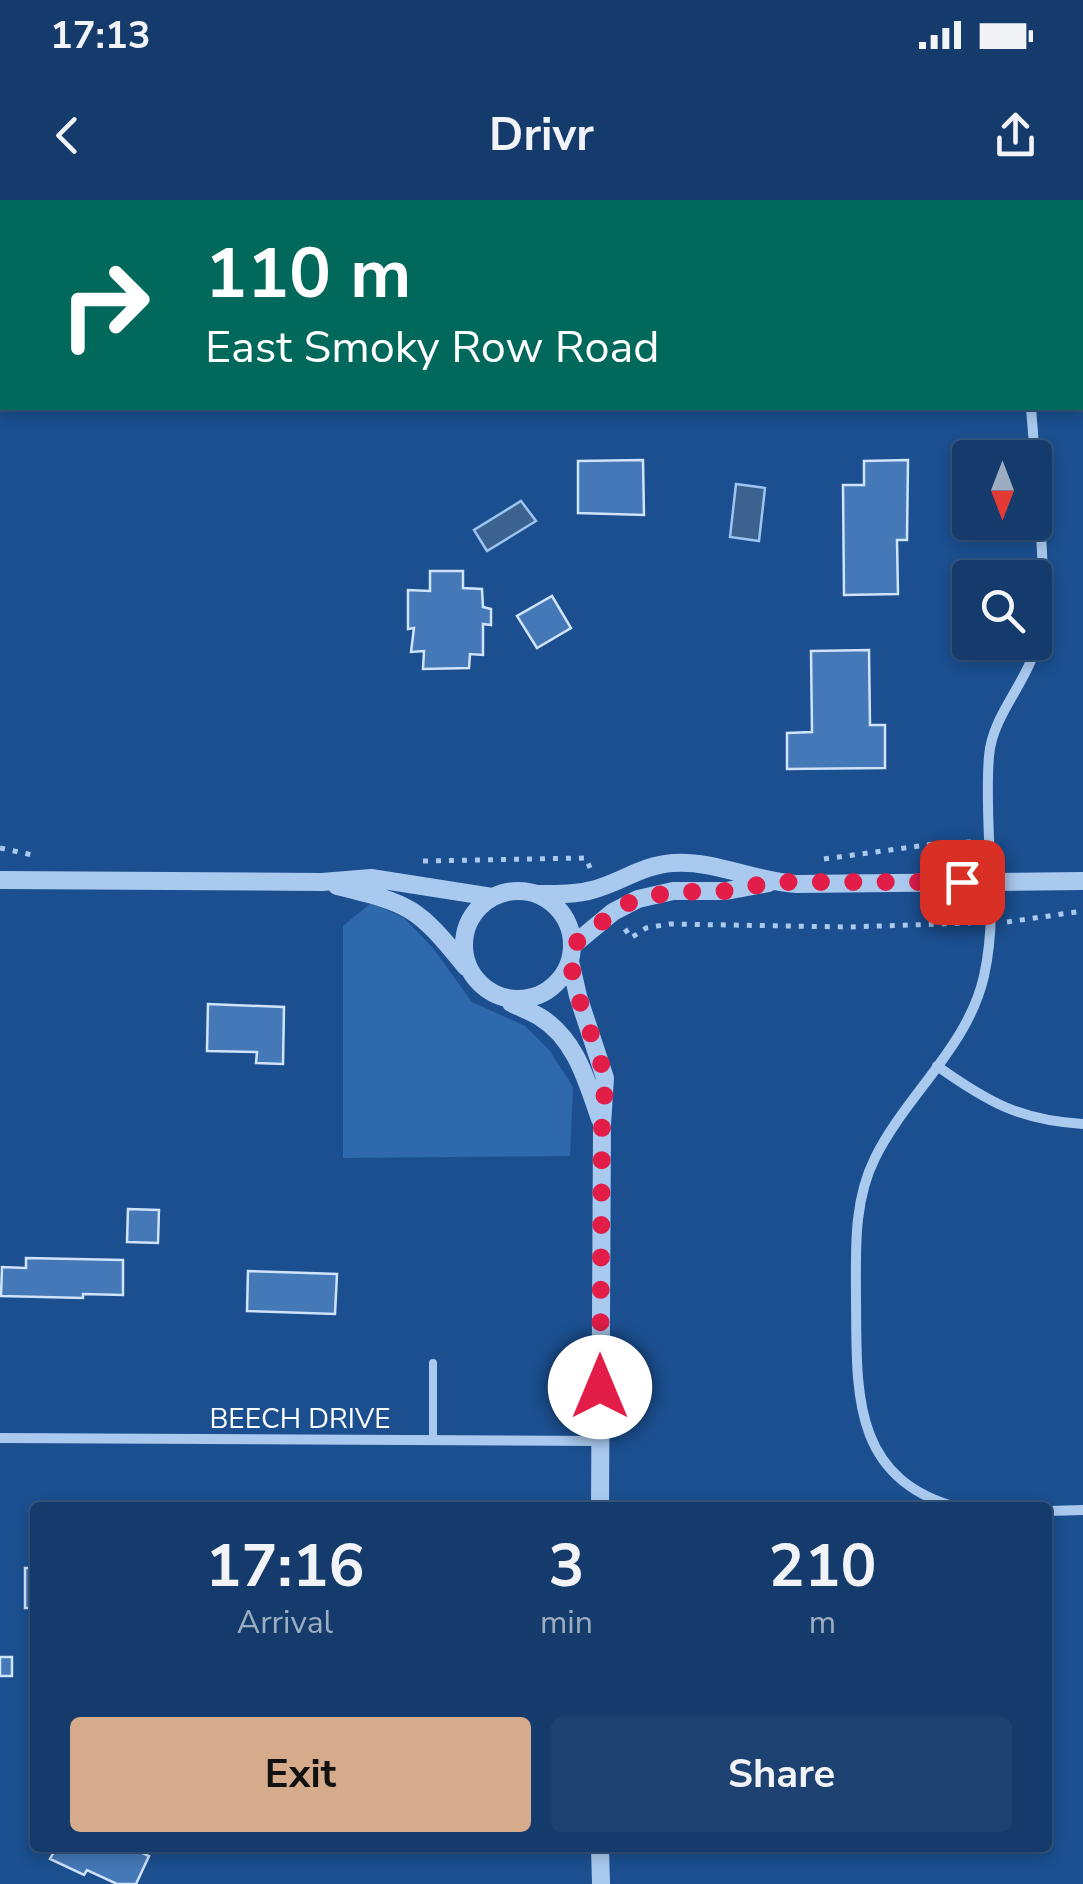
<!DOCTYPE html>
<html lang="en">
<head>
<meta charset="utf-8">
<style>
  :root { --surface:#143b6b; --page:#1d4271; --text:#f1f3f6; --muted:#9dadc1; --line:#33557e; --accent:#d6ab8b }
  body { margin:0; font-family:"Nunito Sans",sans-serif; background:var(--page); color:var(--text); height:100vh; display:flex; flex-direction:column; font-size:38px; white-space:nowrap }
  * { box-sizing:border-box; margin:0 }
  p { font-size:32px; color:var(--muted) }
  .icon { flex:none; width:55px; height:55px; fill:none; stroke:currentColor; stroke-width:2; stroke-linecap:round; stroke-linejoin:round }
  .map { position:relative; flex:1; overflow:hidden }
  .details { position:absolute; left:30px; top:1302px; width:1022px; height:350px; display:flex; flex-direction:column; background:var(--surface); border-radius:10px; box-shadow:0 5px 15px #0003,0 0 0 2px var(--line) }
  .details>* { flex:none }
  .top-card { position:absolute; left:0px; top:0px; width:1085px; height:210px; box-shadow:0 5px 15px #0003,0 0 0 2px var(--line); background:#00695c; color:#fff; overflow:hidden }
  .needle { width:65px; rotate:180deg }
  .controls { position:absolute; left:952px; top:240px; display:grid; gap:20px }
  .controls a { display:grid; place-items:center; width:100px; height:100px; border-radius:10px; background:var(--surface); box-shadow:0 5px 15px #0003,0 0 0 2px var(--line); font-size:50px }
  .pin { position:absolute; display:grid; place-items:center; width:85px; height:85px; color:#fff; margin:-42px; border-radius:20px; box-shadow:0 5px 15px #0006 }
  .me { position:absolute; width:110px; margin:-55px; rotate:0deg; stroke-linejoin:round; filter:drop-shadow(0 0 8px #0008) }
  .turn { display:flex; align-items:center; gap:35px; height:210px; padding:0 40px; font-size:45px }
  .turn .icon { width:130px; height:130px; stroke-width:2.5 }
  .turn b { display:block; font-size:70px; line-height:85px }
  .eta { display:flex; justify-content:space-evenly; align-items:center; height:170px; text-align:center }
  .eta b { font-size:60px; font-weight:700; line-height:70px }
  .action { display:flex; gap:20px; margin-top:auto; padding:20px 40px }
  .action a { flex:1; height:115px; border-radius:10px; background:var(--accent); color:#111; font-size:40px; font-weight:700; line-height:115px; text-align:center }
  .action a+a { background:var(--page); color:var(--text) }
  .status { display:flex; justify-content:space-between; align-items:center; height:70px; padding:0 50px; background:var(--surface); direction:ltr }
  .status svg { height:28px; fill:currentColor }
  header { display:flex; justify-content:space-between; align-items:center; height:130px; padding:0 40px; background:var(--surface); font-size:45px; font-weight:700 }
  .map>svg:first-child { display:block }
  .green { fill:#2e69ad }
  .water { fill:#3c6290; stroke:#9cc4f0; stroke-width:2.5 }
  .building { fill:#4478b7; stroke:#cfe3fa; stroke-width:2.5 }
  .lines { fill:none; stroke-linecap:round; stroke-linejoin:round }
  .path { stroke:#a9c9ee; stroke-width:5; stroke-dasharray:5 8; stroke-linecap:butt }
  .service { stroke:#a9c9ee; stroke-width:8 }
  .minor { stroke:#a9c9ee; stroke-width:10 }
  .tertiary { stroke:#a9c9ee; stroke-width:18 }
  .route { stroke:#e11d48; stroke-width:18; stroke-dasharray:0 32.4 }
  .labels { text-anchor:middle; stroke-width:8; stroke-linejoin:round; paint-order:stroke }
  .street-label { font-size:28px; fill:#fff; stroke:#1b4f8f }
</style>
</head>
<body>
<div class="status"><b>17:13</b><svg viewBox="0 0 49 12"><path d="M0 12V9h3v3zM5 12V6h3v6zM10 12V3h3v9zM15 12V0h3v12zM26 1h20v11H26zM47 4h2v5h-2z"/></svg></div>
<header><svg class="icon" aria-label="back" viewBox="0 0 24 24"><path d="M15 5l-7 7 7 7"/></svg>Drivr<svg class="icon" aria-label="share" viewBox="0 0 24 24"><path d="M12 15V3M7 8l5-5 5 5M5 13v7h14v-7"/></svg></header>
<div class="map">
<svg width="1083" height="1684" viewBox="0 0 1083 1684">
  <rect width="100%" height="100%" fill="#1b4f8f"/>
  <path class="green" d="M371,703L404,718L432,747L472,802L525,826L550,851L573,887L570,956L343,958V726Z"/>
  <path class="water" d="M736,284L765,288L759,341L730,337Z
    M521,301L536,321L487,351L474,330Z"/>
  <path class="building" d="M0,36H2V134H0Z
    M643,260L644,315L578,313V261Z
    M908,260L907,340H897L898,394L844,395L843,285H864V261Z
    M430,371H463V388L482,389L483,407L491,409V425L483,424V455L470,454L469,468L423,469L424,451L411,452L414,428L408,429V390L430,391Z
    M552,396L571,428L537,448L517,416Z
    M869,450L870,525H885V568L787,569V533L812,532L811,451Z
    M208,804L284,807L283,864L256,863L257,852L207,851Z
    M128,1009L159,1010L158,1043L127,1042Z
    M26,1058L123,1060V1095L83,1094V1098L1,1096L2,1067L26,1068Z
    M248,1071L337,1074L335,1114L247,1111Z
    M25,1368H35V1428H32V1408H25Z
    M0,1457H12V1476H0Z
    M56,1648H132L149,1656L136,1684H117L87,1670L84,1675L50,1659Z"/>
  <g class="lines">
    <path class="path" d="M0,648L37,656
      M824,659L934,644L972,642
      M423,661L586,658L590,668
      M1007,722L1083,711
      M625,729L631,738L646,728L669,724L849,727L971,723"/>
    <path class="service" d="M433,1163V1241"/>
    <path class="minor" d="M1025,2V0
      M1031,208L1035,258
      M937,866C988,902 1019,920 1083,924
      M0,1238L599,1241
      M960,1308C850,1280 857,1190 856,1099C856,1051 853,1002 875,958C906,895 968,847 984,776C1000,705 983,629 989,556C992,518 1022,488 1034,453C1051,402 1039,317 1035,263
      M1048,1311L1083,1310"/>
    <path class="tertiary" d="M0,680L322,682L371,678L492,697
      M337,686C412,704 417,707 466,767
      M464 745a54 54 0 1 1 108 0a54 54 0 1 1-108 0Z
      M537,694C555,694 574,695 592,690C620,683 642,665 673,663C714,660 754,681 796,684L1083,681
      M572,746L613,712L638,699L673,691H726L769,683
      M570,761L578,796L605,878L602,925L600,1308
      M511,803C520,808 531,811 540,817C576,839 587,882 600,919
      M600,1648L601,1684"/>
  </g>
  <g class="lines">
    <path class="route" d="M600,1187L602,924L606,878L578,796L570,761L572,746L622,706L638,699L672,692L726,691L774,682H962"/>
  </g>
  <g class="labels">
    <g class="street-label">
      <text x="300" y="1228">BEECH DRIVE</text>
    </g>
  </g>
</svg>
<div class="controls">
<a><svg class="needle" viewBox="-14 -14 28 28"><path d="M0-13l5 13h-10z" fill="#e53935"/><path d="M0 13l5-13h-10z" fill="#9dadc1"/></svg></a>
<a><svg class="icon" aria-label="search" viewBox="0 0 24 24"><circle cx="10" cy="10" r="6"/><path d="M15 15l6 6"/></svg></a>
</div>
<div class="pin" style="left:962px;top:682px;background:#d93025"><svg class="icon" aria-label="arrive" viewBox="0 0 24 24"><path d="M6 21V4h12l-3 4 3 4H6"/></svg></div>
<svg class="me" style="left:600px;top:1187px" viewBox="-20 -20 40 40"><circle r="19" fill="#fff"/><path d="M0-13L10 11 0 6-10 11z" fill="#e11d48"/></svg>
<div class="top-card">
<div class="turn"><svg class="icon" aria-label="right" viewBox="0 0 24 24"><path d="M7 20v-9h11M14 6l5 5-5 5"/></svg><div><b>110 m</b>East Smoky Row Road</div></div>
</div>
<section class="details">
<div class="eta">
<div><b>17:16</b><p>Arrival</p></div>
<div><b>3</b><p>min</p></div>
<div><b>210</b><p>m</p></div>
</div>
<div class="action"><a>Exit</a><a>Share</a></div>
</section>
</div>
</body>
</html>
